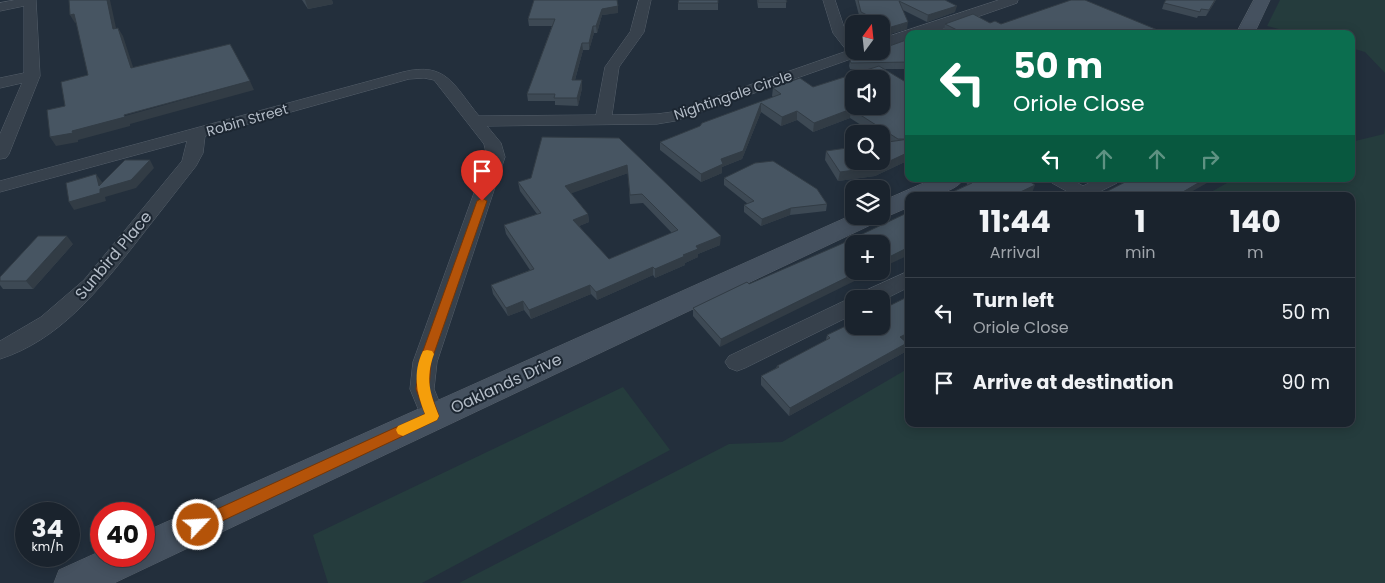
<!DOCTYPE html>
<html lang="en">
<head>
<meta charset="utf-8">
<style>
  :root { --surface:#1a232d; --page:#232b35; --text:#f1f3f6; --muted:#9fa4aa; --line:#384049 }
  body { margin:0; font-family:Poppins,sans-serif; background:var(--page); color:var(--text); height:100vh; display:flex; flex-direction:column; font-size:19px; white-space:nowrap }
  * { box-sizing:border-box; margin:0 }
  p { font-size:16px; color:var(--muted) }
  .icon { flex:none; width:28px; height:28px; fill:none; stroke:currentColor; stroke-width:2; stroke-linecap:round; stroke-linejoin:round }
  .map { position:relative; flex:1; overflow:hidden }
  .panel { position:absolute; left:905px; top:192px; width:450px; height:235px; display:flex; flex-direction:column; background:var(--surface); border-radius:10px; box-shadow:0 2px 12px #0003,0 0 0 1px var(--line) }
  .panel>* { flex:none }
  .hud { position:absolute; left:905px; top:30px; width:450px; height:152px; border-radius:10px; box-shadow:0 2px 12px #0003,0 0 0 1px var(--line); background:#0b6e4f; color:#fff; overflow:hidden }
  .needle { width:32px; rotate:15deg }
  .fabs { position:absolute; left:845px; top:15px; display:grid; gap:10px }
  .fabs a { display:grid; place-items:center; width:45px; height:45px; border-radius:10px; background:var(--surface); box-shadow:0 2px 12px #0003,0 0 0 1px var(--line); font-size:25px }
  .speed { position:absolute; left:15px; top:502px; display:flex; gap:10px; font-size:25px; font-weight:700; text-align:center }
  .speed>* { display:grid; place-content:center; width:65px; height:65px; border-radius:50%; background:var(--surface); box-shadow:0 2px 12px #0003,0 0 0 1px var(--line); line-height:1 }
  .speed small { font-size:12px; font-weight:400 }
  .speed .limit { border:8px solid #d22; background:#fff; color:#111 }
  .pin { position:absolute; display:grid; place-items:center; width:42px; height:42px; color:#fff; margin:-51px -21px; border-radius:50% 50% 50% 0; rotate:-45deg; box-shadow:0 0 5px #0007 }
  .pin .icon { rotate:45deg }
  .me { position:absolute; width:55px; margin:-28px; rotate:65deg; stroke-linejoin:round; filter:drop-shadow(0 0 4px #0008) }
  .turn { display:flex; align-items:center; gap:18px; height:105px; padding:0 25px; font-size:22px }
  .turn .icon { width:65px; height:65px; stroke-width:2.5 }
  .turn b { display:block; font-size:35px; line-height:42px }
  .lanes { display:flex; align-items:center; height:48px; padding:0 25px; background:#0003; justify-content:center; gap:25px; direction:ltr }
  .lanes .off { opacity:.35 }
  .eta { display:flex; justify-content:space-evenly; align-items:center; height:85px; text-align:center }
  .eta b { font-size:30px; font-weight:700; line-height:35px }
  ul { padding:0; list-style:none }
  li { display:flex; align-items:center; gap:15px; height:70px; padding:0 25px; border-top:1px solid var(--line) }
  li div { flex:1 }
  li b { display:block; font-size:19px }
  li em { font-style:normal }
  .map>svg:first-child { display:block }
  .green { fill:#253c3d }
  .lines { fill:none; stroke-linecap:round; stroke-linejoin:round }
  .street-casing { stroke:#555f6a; stroke-width:1 }
  .secondary-casing { stroke:#555f6a; stroke-width:1 }
  .street { fill:#37414c; fill-rule:evenodd }
  .secondary { fill:#45515f; fill-rule:evenodd }
  .wall { fill:#3d4954; fill-rule:evenodd }
  .shaded-wall { fill:#323c45 }
  .building { fill:#475562; stroke:#323c45; fill-rule:evenodd }
  .route { fill:#b45309; stroke:#753606 }
  .slow { fill:#f59e0b }
  .labels { text-anchor:middle; stroke-width:4; stroke-linejoin:round; paint-order:stroke }
  .far-street-label { font-size:14px; fill:#b3bcc7; stroke:#1c2631 }
  .street-label { font-size:16px; fill:#b3bcc7; stroke:#1c2631 }
</style>
</head>
<body>
<div class="map">
<svg width="1385" height="583" viewBox="0 0 1385 583">
  <rect width="100%" height="100%" fill="#232f3c"/>
  <path class="green" d="M1280,0H1385V73L1365,52L1351,48V34H1298L1267,26Z
    M1385,126V583H459L729,444L782,442L909,368V424H1351V196H1204L1234,179H1351V142L1384,134Z
    M623,387L670,450L422,583H328L313,535Z"/>
  <g class="lines">
    <g class="street-casing">
      <path id="street" d="M15,0H36L40,76L9,154L6,158L0,159V134L22,83L0,88V78L24,73V6L0,11V3Z
        M639,0H651L644,32L619,67L612,115L657,114L672,112L847,51L833,33L823,0H835L844,27L854,42V51H867L865,54L675,121L657,124L487,126L501,143L505,157L437,362L434,389L445,416L442,423L433,426L424,423L410,389L413,362L487,157L484,144L434,80L424,78L409,79L205,136L203,153L196,166C176,192 155,218 135,244C98,291 59,340 0,359V341L41,317L84,280L182,161L187,141L0,192V181L403,72C447,61 454,86 479,116L596,115L605,67L630,32Z
        M999,0H1018L1017,3L928,34H909V40L881,48V39Z
        M1049,179H1071L1083,186L1097,179H1120L1117,183L1091,196H1068L1070,193L1052,183Z
        M909,271V287L881,301V299H854V314L745,368L737,371L729,368L725,362L729,356L846,300L856,298L858,294Z"/>
    </g>
    <g class="secondary-casing">
      <path id="secondary" d="M1254,0H1270L1254,34H1236Z
        M933,179H964C952,195 927,196 909,196V207L881,219L879,221L114,583H54L59,570L101,551V556H144V532L854,214V216H881V202Z"/>
    </g>
    <use href="#street" class="street"/>
    <use href="#secondary" class="secondary"/>
  </g>
  <path class="wall" d="M302,0H332L333,4L308,9Z
    M718,0V10H678V3Z
    M757,0H786V8H758Z
    M855,0H945L955,12L927,22L903,10L907,29L890,34L881,30V24H869L860,19Z
    M1216,0L1206,16H1198L1197,18L1162,9L1164,3Z
    M618,13L602,15L597,33H594L589,50H583L575,80H582V88L578,106L555,105V101H528L527,94L552,26H529L528,19Z
    M990,23L1001,24L1165,34H950L944,31L945,24Z
    M908,36H909V69H884L909,84V160L875,176L838,181L825,160L826,151L888,142L881,138V134H875L850,118L813,132L797,120L781,126L761,112L742,159L722,167V173L701,182L660,150V142L773,97L772,96L773,88L813,87L869,69H850L849,66L850,60L907,40Z
    M619,138L720,245L698,254V257L685,263V265L655,278L653,275L597,300L591,294L531,319L524,310L508,316L493,294L491,285L530,270L506,234L504,225L537,214L520,191L518,182L531,178ZM628,173L630,204L643,203L672,233L609,259L579,226L589,222L588,214L571,193Z
    M724,178L827,204L826,211L790,215L761,226L744,212V205L748,204L724,185Z
    M966,179H1026L1032,193L1025,196H944L967,185Z
    M73,244L33,289H3L0,285V277Z
    M747,282L720,347L693,316V308Z
    M827,335L907,337L905,341V352L789,416L761,385V376L776,368L777,366L826,340Z"/>
  <path class="shaded-wall" d="M107,0H110L118,37L113,29Z
    M305,0H332L333,4L308,9Z
    M1215,0H1216L1206,16L1209,10Z
    M618,6V13L602,15L597,33L596,26L602,9Z
    M957,6L955,12L927,22L928,15Z
    M74,14L78,22L75,23L70,15Z
    M908,22L907,29L890,34L891,27Z
    M593,26L594,33L589,50V43Z
    M118,28L123,36L136,76L131,68Z
    M582,43L583,50L573,87L572,80Z
    M582,80V88L578,106L577,98Z
    M250,81L254,90L130,124V126L78,140V142L56,146L50,137Z
    M761,103V112L742,159L722,167V173L701,182V174L721,159Z
    M851,109L850,118L813,132L814,123Z
    M797,111V120L781,126L782,117Z
    M909,152V160L875,176L838,181L840,172Z
    M150,160L154,168L136,188L105,197L106,201L74,210L69,202L99,186L96,174L102,182L103,188Z
    M627,165L628,173L567,195L565,186Z
    M1205,179H1214L1184,196H1176Z
    M1035,185L1032,193L1025,196H1012Z
    M791,208L790,215L761,226L762,219Z
    M588,214L589,222L574,228L573,220Z
    M67,236L73,244L33,289L26,281Z
    M721,236L720,245L698,254V257L685,263V265L655,278V269L683,255L696,246Z
    M909,247V255L881,268V261Z
    M653,267V275L597,300L596,292Z
    M860,271H875L720,347L721,339Z
    M590,285L591,294L531,319L529,310Z
    M523,301L524,310L508,316L506,308Z
    M909,329V336L907,337L905,341L898,345L900,337L905,331Z
    M907,343L905,352L789,416L790,408Z"/>
  <path class="building" d="M69,0H107L113,29L118,28L131,68L230,44L250,81L124,115L125,117L72,131L73,133L50,137L47,110L65,106L61,82L88,75L76,22L74,14L70,15Z
    M534,0H617L618,6L602,9L596,26H593L589,43H582L572,80H582L577,98H554L555,94H527L555,19H528Z
    M679,0H718V3H678Z
    M758,0H786L787,2H758Z
    M858,0H945L957,6L928,15L899,1L908,22L891,27L861,12Z
    M1071,0H1085L1165,33L965,34L945,24L973,14L990,23L995,21L1001,24Z
    M1166,0H1215L1209,10L1201,9L1200,12L1164,3Z
    M909,39V62L851,63L850,60L874,51H881V49Z
    M879,66L909,84V139H898L851,109L814,123L797,111L782,117L761,103L743,151L721,159L723,164L701,174L660,142L700,126L702,123L781,94L773,88L800,78L813,87ZM854,79H881V106H854Z
    M542,137L619,138L721,236L696,246L698,249L683,255L685,256L655,269L653,267L596,292L590,285L529,310L523,301L506,308L491,285L534,269L504,225L541,213L518,182L531,178ZM627,165L630,195L642,194L678,230L609,259L573,220L588,214L565,186Z
    M909,139V152L877,167L840,172L826,151L854,147V161H881V143Z
    M125,160H150L131,180L100,189V193L69,202L66,183L96,174L99,186Z
    M773,161L817,189L827,204L791,208L762,219L744,205L754,201L724,178L755,163Z
    M970,179H1026L1035,185L1012,196H944L972,183Z
    M1131,179H1205L1176,196L1173,194L1170,196H1098Z
    M909,212V247L881,261V244H854V271H860L721,339L693,308L747,282L749,284L839,245Z
    M38,236H67L26,281H0V277Z
    M909,296V329L905,331L908,333L900,337L907,343L790,408L761,376L779,367L777,366L830,338L827,335L854,322V326H881V310Z"/>
  <path class="route" d="M482,198L487,201L431,362L429,389L439,416L437,420L203,530L198,532L193,530L190,525L193,520L425,414L416,389L419,362L477,201Z"/>
  <path class="slow" d="M427,350L432,351L434,354C425,379 430,393 439,416L437,420L403,436L398,434L396,430L398,426L425,414C417,393 412,373 423,351Z"/>
  <g class="labels">
    <g class="far-street-label">
      <text transform="translate(733 95) rotate(-19)" y="5">Nightingale Circle</text>
      <text transform="translate(247 120) rotate(-16)" y="5">Robin Street</text>
    </g>
    <g class="street-label">
      <text transform="translate(113 255) rotate(-50)" y="6">Sunbird Place</text>
      <text transform="translate(506 383) rotate(-25)" y="6">Oaklands Drive</text>
    </g>
  </g>
</svg>
<div class="fabs">
<a><svg class="needle" viewBox="-14 -14 28 28"><path d="M0-13l5 13h-10z" fill="#e53935"/><path d="M0 13l5-13h-10z" fill="#9fa4aa"/></svg></a>
<a><svg class="icon" aria-label="sound" viewBox="0 0 24 24"><path d="M4 9h4l5-4v14l-5-4H4zM17 9q2 3 0 6"/></svg></a>
<a><svg class="icon" aria-label="search" viewBox="0 0 24 24"><circle cx="10" cy="10" r="6"/><path d="M15 15l6 6"/></svg></a>
<a><svg class="icon" aria-label="layers" viewBox="0 0 24 24"><path d="M12 4l9 5-9 5-9-5zM3 14l9 5 9-5"/></svg></a>
<a>+</a>
<a>−</a>
</div>
<div class="speed"><div>34<small>km/h</small></div><div class="limit">40</div></div>
<div class="pin" style="left:482px;top:201px;background:#d93025"><svg class="icon" aria-label="arrive" viewBox="0 0 24 24"><path d="M6 21V4h12l-3 4 3 4H6"/></svg></div>
<svg class="me" style="left:198px;top:525px" viewBox="-20 -20 40 40"><circle r="17" fill="#b45309" stroke="#fff" stroke-width="3"/><path d="M0-11L8 9 0 5-8 9z" fill="#fff"/></svg>
<div class="hud">
<div class="turn"><svg class="icon" aria-label="left" viewBox="0 0 24 24"><path d="M17 20v-9H6M10 6l-5 5 5 5"/></svg><div><b>50 m</b>Oriole Close</div></div>
<div class="lanes"><svg class="icon" aria-label="left" viewBox="0 0 24 24"><path d="M17 20v-9H6M10 6l-5 5 5 5"/></svg><svg class="icon off" aria-label="ahead" viewBox="0 0 24 24"><path d="M12 20V5M6 11l6-6 6 6"/></svg><svg class="icon off" aria-label="ahead" viewBox="0 0 24 24"><path d="M12 20V5M6 11l6-6 6 6"/></svg><svg class="icon off" aria-label="right" viewBox="0 0 24 24"><path d="M7 20v-9h11M14 6l5 5-5 5"/></svg></div>
</div>
<section class="panel">
<div class="eta">
<div><b>11:44</b><p>Arrival</p></div>
<div><b>1</b><p>min</p></div>
<div><b>140</b><p>m</p></div>
</div>
<ul>
<li><svg class="icon" aria-label="left" viewBox="0 0 24 24"><path d="M17 20v-9H6M10 6l-5 5 5 5"/></svg><div><b>Turn left</b><p>Oriole Close</p></div><em>50 m</em></li>
<li><svg class="icon" aria-label="arrive" viewBox="0 0 24 24"><path d="M6 21V4h12l-3 4 3 4H6"/></svg><div><b>Arrive at destination</b></div><em>90 m</em></li>
</ul>
</section>
</div>
</body>
</html>
